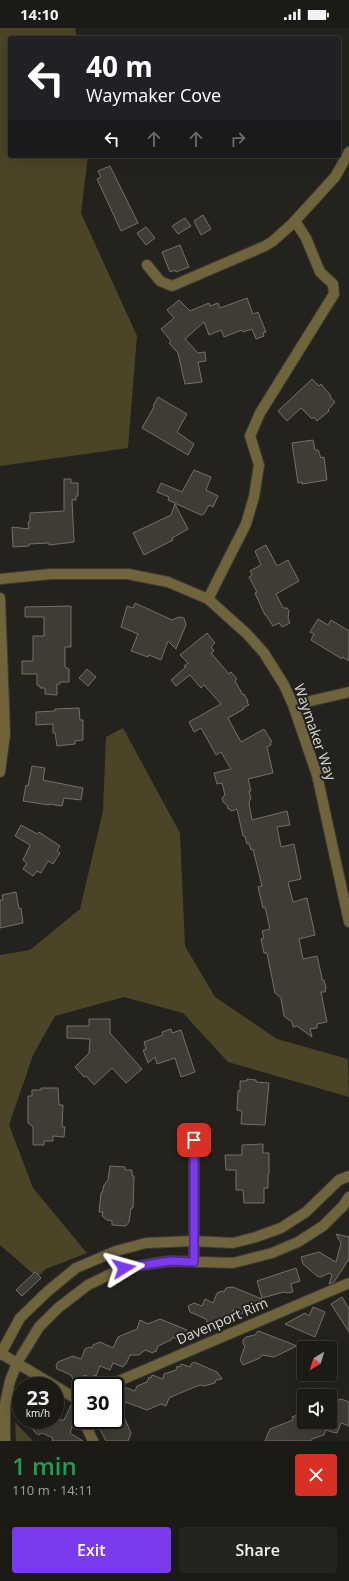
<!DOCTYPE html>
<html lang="en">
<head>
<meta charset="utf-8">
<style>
  :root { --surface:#1b1a15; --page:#24231e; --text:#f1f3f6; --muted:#a0a1a0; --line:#393834; --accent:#7c3aed }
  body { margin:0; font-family:"Open Sans",sans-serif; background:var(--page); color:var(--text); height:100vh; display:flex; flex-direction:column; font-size:15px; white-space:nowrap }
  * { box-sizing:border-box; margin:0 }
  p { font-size:13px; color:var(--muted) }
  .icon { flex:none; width:22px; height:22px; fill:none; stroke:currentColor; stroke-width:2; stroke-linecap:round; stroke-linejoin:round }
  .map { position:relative; height:1413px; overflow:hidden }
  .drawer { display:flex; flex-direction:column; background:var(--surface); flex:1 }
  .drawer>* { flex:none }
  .top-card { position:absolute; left:8px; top:8px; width:333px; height:122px; border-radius:4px; box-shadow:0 4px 16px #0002,0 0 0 1px var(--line); background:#202124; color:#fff; overflow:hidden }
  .needle { width:26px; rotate:218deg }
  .fabs { position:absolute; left:297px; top:1313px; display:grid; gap:8px }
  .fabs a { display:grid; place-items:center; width:40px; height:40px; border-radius:4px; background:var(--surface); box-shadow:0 4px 16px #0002,0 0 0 1px var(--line); font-size:20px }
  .speed { position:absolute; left:12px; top:1349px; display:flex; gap:8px; font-size:20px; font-weight:700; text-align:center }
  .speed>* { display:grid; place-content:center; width:52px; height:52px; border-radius:50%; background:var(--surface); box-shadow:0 4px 16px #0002,0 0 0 1px var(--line); line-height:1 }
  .speed small { font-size:10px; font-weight:400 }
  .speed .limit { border:2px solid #111; border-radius:6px; background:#fff; color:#111 }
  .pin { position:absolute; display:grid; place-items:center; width:34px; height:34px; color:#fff; margin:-17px; border-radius:8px; box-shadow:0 2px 6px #0006 }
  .me { position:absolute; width:44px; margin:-22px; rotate:82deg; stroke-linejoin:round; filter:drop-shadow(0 0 3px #0008) }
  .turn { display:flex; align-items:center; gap:14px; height:84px; padding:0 12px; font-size:18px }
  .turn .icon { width:52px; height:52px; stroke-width:2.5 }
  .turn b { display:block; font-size:28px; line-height:34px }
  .lanes { display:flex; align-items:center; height:38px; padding:0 12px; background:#0003; justify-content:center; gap:20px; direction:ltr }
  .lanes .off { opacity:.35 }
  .round { display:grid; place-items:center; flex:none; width:42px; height:42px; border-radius:4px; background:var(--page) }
  .overview { display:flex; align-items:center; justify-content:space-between; height:68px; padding:0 12px }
  h1 { font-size:24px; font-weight:600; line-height:30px; color:#1e9e55 }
  .cta { display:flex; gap:8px; margin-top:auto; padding:8px 12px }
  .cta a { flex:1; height:46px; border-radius:4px; background:var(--accent); color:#fff; font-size:16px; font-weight:600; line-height:46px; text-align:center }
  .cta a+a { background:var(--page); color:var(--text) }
  .status { display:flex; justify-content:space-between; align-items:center; height:28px; padding:0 20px; background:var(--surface); direction:ltr }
  .status svg { height:11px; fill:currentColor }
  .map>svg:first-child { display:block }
  .green { fill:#4c4427 }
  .building { fill:#3e3c35; stroke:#727069 }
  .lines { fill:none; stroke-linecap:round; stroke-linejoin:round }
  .minor-casing { stroke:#3e3c36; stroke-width:12 }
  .minor { stroke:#6f643b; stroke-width:10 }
  .route-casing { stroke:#51269a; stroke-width:10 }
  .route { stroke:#7c3aed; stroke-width:7 }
  .labels { text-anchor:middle; stroke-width:4; stroke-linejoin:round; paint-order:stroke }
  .street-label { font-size:14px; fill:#deddd9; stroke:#24221c }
</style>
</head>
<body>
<div class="status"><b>14:10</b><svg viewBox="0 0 49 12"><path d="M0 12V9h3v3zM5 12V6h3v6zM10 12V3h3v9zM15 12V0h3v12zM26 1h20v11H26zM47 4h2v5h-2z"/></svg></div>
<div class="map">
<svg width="349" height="1413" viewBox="0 0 349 1413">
  <rect width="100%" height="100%" fill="#24221c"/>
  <path class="green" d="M0,0H76L75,2L77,10H10V128H88L81,185L137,308L128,420L0,438Z
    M123,700L180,805L185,918L215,969L277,1011L348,1031L349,1069L228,1034L183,985L124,969L55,988L33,1027L9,1097L33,1160L87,1225L46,1241L37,1249L0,1217V927L30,922L80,881L103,783L106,709Z
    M15,1394L33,1413H16Z"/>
  <path class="building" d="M110,138L138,195L121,203L97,151L101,149L98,143Z
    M203,187L211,201L201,207L194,193Z
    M185,190L191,198L178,206L172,198Z
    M146,199L155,210L146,217L137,205Z
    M180,217L189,239L176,244L175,242L170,244L162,224Z
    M247,270L253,286L258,284L266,304L263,305L264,308L256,311L252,301L243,304L242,302L224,309L221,302L209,307L204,294L185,311L198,325L205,324L206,333L198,334L202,354L185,356L178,325L169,315L171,313L161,301L174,290L167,282L179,272L190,283L209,275L210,278L218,275L220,280Z
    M312,351L319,358L321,356L331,368L330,369L335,374L328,382L329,383L317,393L314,389L312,391L301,380L287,393L278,383Z
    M158,369L187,386L177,404L194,416L188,427L142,400L154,379L153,378Z
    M313,412L315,422H318L321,430L324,429L327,452L302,456V454L298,455L292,415Z
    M194,442L211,449L206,462L218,468L213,479L209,477L204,486L201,487L168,472L169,469L157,464L161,455L182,464Z
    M64,451H71V455H78V468H76V472H72L74,514L49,517V515L29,516V518L13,519L12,499L29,501L28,494L30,493V485L64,483Z
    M175,476L188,501L172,510L173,512L144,527L133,505L171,487Z
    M266,517L277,538L288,532L299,553L276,566L283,580H287L289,583L288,590L290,595L282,599L279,595L273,598L266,587H265L255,565L257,564L249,549L252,547L250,543L261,537L255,523Z
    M135,575L172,592L179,589L184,590L186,597L176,621L168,613L161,632L149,627L148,629L131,623L138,606L121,599L127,578L133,580Z
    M71,578V619H65V639L69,641V654H60V656H57V667L45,666V660H40V658L37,657V646H22V633H33V608H44V589H25V579Z
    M318,591L328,597L331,592L349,603V633L343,629L342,631L311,612L314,606L310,604Z
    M207,605L215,615L211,619L214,623L211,625L229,646L231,644L237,651L235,653L243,667L244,666L248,673L247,674L249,677L243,680L244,681L228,690L241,714L264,701L272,714L270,715L271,717L267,719L273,745L248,751L251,763H249L251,771H250L249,775L252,792L287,783L290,797L277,799L281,819L294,816L301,851L288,854L293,874L307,870L315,907L299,911L303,931L317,928L322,950V952H324L326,960L325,964H321L327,994L317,996V1000L310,1001L312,1009L297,998L293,999L292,994L284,988L281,970L275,965L267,925H264L261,911L264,910L262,903L270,901L265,879L263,880L258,859L262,858L253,821L251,822L249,815L247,816L245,808H243L237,781L231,783L230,781H228L227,777L223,774L222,770L225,767L222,755L217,756L214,745L231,741L221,724L216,727L201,700L194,704L189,694L221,676L204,657L201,660L190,647L176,658L171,652L186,639L184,638L188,635L180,627Z
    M87,641L96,649L88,658L79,650Z
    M79,680L80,692H83V712L75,713V716L57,718L55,705H53V696L36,697V684L55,683V681Z
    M32,738L45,740L43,752L83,760L81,772L64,770L62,778L49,776V777L23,773L26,757L28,758Z
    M21,797L37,806L39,804L60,818L57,823L60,825L53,836L48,833L41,845L37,843L33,848L23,841L27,835L23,832L30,817L15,808Z
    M16,864L19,881L21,880L23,895L0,900V872H3L2,867Z
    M89,991H110V1005L142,1041L126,1055L112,1040L94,1057L86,1048L84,1049L75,1039L89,1025L90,1011L67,1010V998H89Z
    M171,1001L172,1005L181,1002L195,1044L181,1049L175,1030L157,1036L155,1029L148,1035L143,1022L146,1021L144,1014L163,1007L162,1004Z
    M247,1051L256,1052V1054L269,1055L265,1097L241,1096L242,1083L237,1082L238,1063H240V1053H247Z
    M41,1060H58L59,1077H63L62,1099H65L64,1109L53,1108V1113H44V1117H33V1099L28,1095V1068H32V1062H41Z
    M263,1116V1125H269V1146H268V1160H264V1175H244L243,1162H236V1142H226L225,1127H242V1117Z
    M110,1138L125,1139V1142H132V1148H134L133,1180H131L129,1194L126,1198L112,1197V1193L107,1192L102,1188L103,1184H99L101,1165H102L104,1157L108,1152Z
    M336,1206L349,1209V1231L334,1254L329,1256L332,1247L329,1245L321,1249L317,1248L303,1236L301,1229L319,1224L336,1234L341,1215Z
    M296,1240L300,1253L291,1256L293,1264L287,1265L284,1264L262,1270L257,1253Z
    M35,1244L41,1250L22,1268L16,1262Z
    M233,1259L262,1271L258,1281L256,1280L255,1283L245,1279L242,1286L233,1282L227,1295L219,1291L214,1296H210L207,1294L206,1291L190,1284L188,1278L194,1275L202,1278L205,1271L213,1275L217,1265L222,1263L224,1264L226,1260Z
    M342,1269L349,1281V1304L331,1276Z
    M313,1279L325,1284L315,1309L285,1296L305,1285L309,1288Z
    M160,1291L187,1302L184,1312H179L173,1309L171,1312L158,1318L156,1324L154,1323L153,1325L145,1322L139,1327H130L126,1336H125L123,1339L113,1335L110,1342L100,1338L96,1348L94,1347L92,1350L84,1347L79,1353H74L71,1347L57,1341L56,1337L58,1334L73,1328L81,1331L85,1321L89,1319L92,1320L93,1317L100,1314L113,1320L118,1309L137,1301L140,1292L148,1296Z
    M258,1303L261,1304L297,1318L274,1329L262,1327L260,1330L243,1337L240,1332L245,1318L243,1316V1312L246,1309L255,1307Z
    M194,1334L217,1344L222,1351L216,1352L215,1355L204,1358L200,1357L185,1363L169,1370L166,1378L161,1376L147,1382L117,1371L121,1360L123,1361L124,1359L135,1363L137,1358L147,1354L149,1349L151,1350L152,1347L163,1351L164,1346L176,1342L177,1338L180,1339L181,1336L190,1339L191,1336Z
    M115,1368L131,1405L128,1413H106L100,1401L96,1400L99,1392H115Z
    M341,1371L349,1374V1398L341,1395L337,1405L332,1404L326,1402L324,1407L312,1411L311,1413H265L270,1401L293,1392L292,1389L304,1384V1394H330V1375Z
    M71,1377L73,1378L74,1388L71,1396H73L70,1405L83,1413H52L53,1410L42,1405L39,1407L36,1405L33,1402L29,1392H64Z"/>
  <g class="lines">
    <g class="minor-casing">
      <path id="minor" d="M147,237L160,253L172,258L265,218L273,213L292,196L335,149L349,124
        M0,551L51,546H128L168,554L208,571L247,606L264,625L284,657L293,677L317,747L349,894
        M0,570L5,706L0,744
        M208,571L246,496L254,469L259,437L250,408L260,385L334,266L333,256L320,244L306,210L295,193
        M293,677L349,664
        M194,1112V1234
        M0,1325L80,1373
        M0,1327L20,1290L48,1263L76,1240L116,1223L146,1215L193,1213L233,1215L256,1209L281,1200L306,1184L339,1152L349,1148
        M107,1358L349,1255
        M81,1372L79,1383L81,1387
        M83,1392L93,1413
        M5,1413V1376L10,1353L17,1335L39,1299L58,1280L88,1257L123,1240L170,1233L233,1235L272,1225L298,1214L323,1198L343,1178L349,1169"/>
    </g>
    <use href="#minor" class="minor"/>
  </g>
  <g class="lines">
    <g class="route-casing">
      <path id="route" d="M124,1240L170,1233L194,1234V1112"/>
    </g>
    <use href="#route" class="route"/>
  </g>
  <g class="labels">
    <g class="street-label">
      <text transform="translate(315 704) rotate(71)" y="5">Waymaker Way</text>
      <text transform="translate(222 1293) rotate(-23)" y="5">Davenport Rim</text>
    </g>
  </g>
</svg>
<div class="fabs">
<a><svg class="needle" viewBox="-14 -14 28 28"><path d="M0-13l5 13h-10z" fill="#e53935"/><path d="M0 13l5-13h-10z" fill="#a0a1a0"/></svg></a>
<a><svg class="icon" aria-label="sound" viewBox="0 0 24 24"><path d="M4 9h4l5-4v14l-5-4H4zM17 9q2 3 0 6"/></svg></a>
</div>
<div class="speed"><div>23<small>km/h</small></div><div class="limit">30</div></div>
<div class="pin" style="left:194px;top:1112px;background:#d93025"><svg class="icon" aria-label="arrive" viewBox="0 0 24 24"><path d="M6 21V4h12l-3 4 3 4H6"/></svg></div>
<svg class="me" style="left:124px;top:1240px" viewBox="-20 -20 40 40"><path d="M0-17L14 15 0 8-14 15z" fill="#7c3aed" stroke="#fff" stroke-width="4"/></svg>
<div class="top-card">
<div class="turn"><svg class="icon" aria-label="left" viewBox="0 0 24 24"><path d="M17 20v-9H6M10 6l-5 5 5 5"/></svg><div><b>40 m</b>Waymaker Cove</div></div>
<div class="lanes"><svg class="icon" aria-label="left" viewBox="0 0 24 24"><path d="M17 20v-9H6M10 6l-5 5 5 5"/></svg><svg class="icon off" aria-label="ahead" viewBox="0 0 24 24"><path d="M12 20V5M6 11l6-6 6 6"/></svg><svg class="icon off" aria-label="ahead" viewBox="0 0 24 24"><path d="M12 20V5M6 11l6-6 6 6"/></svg><svg class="icon off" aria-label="right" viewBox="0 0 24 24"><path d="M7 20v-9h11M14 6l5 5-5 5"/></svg></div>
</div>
</div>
<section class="drawer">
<div class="overview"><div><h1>1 min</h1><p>110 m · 14:11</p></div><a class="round" style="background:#d93025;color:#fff"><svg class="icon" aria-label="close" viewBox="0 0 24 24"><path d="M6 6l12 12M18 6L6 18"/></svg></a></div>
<div class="cta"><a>Exit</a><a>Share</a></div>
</section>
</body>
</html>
